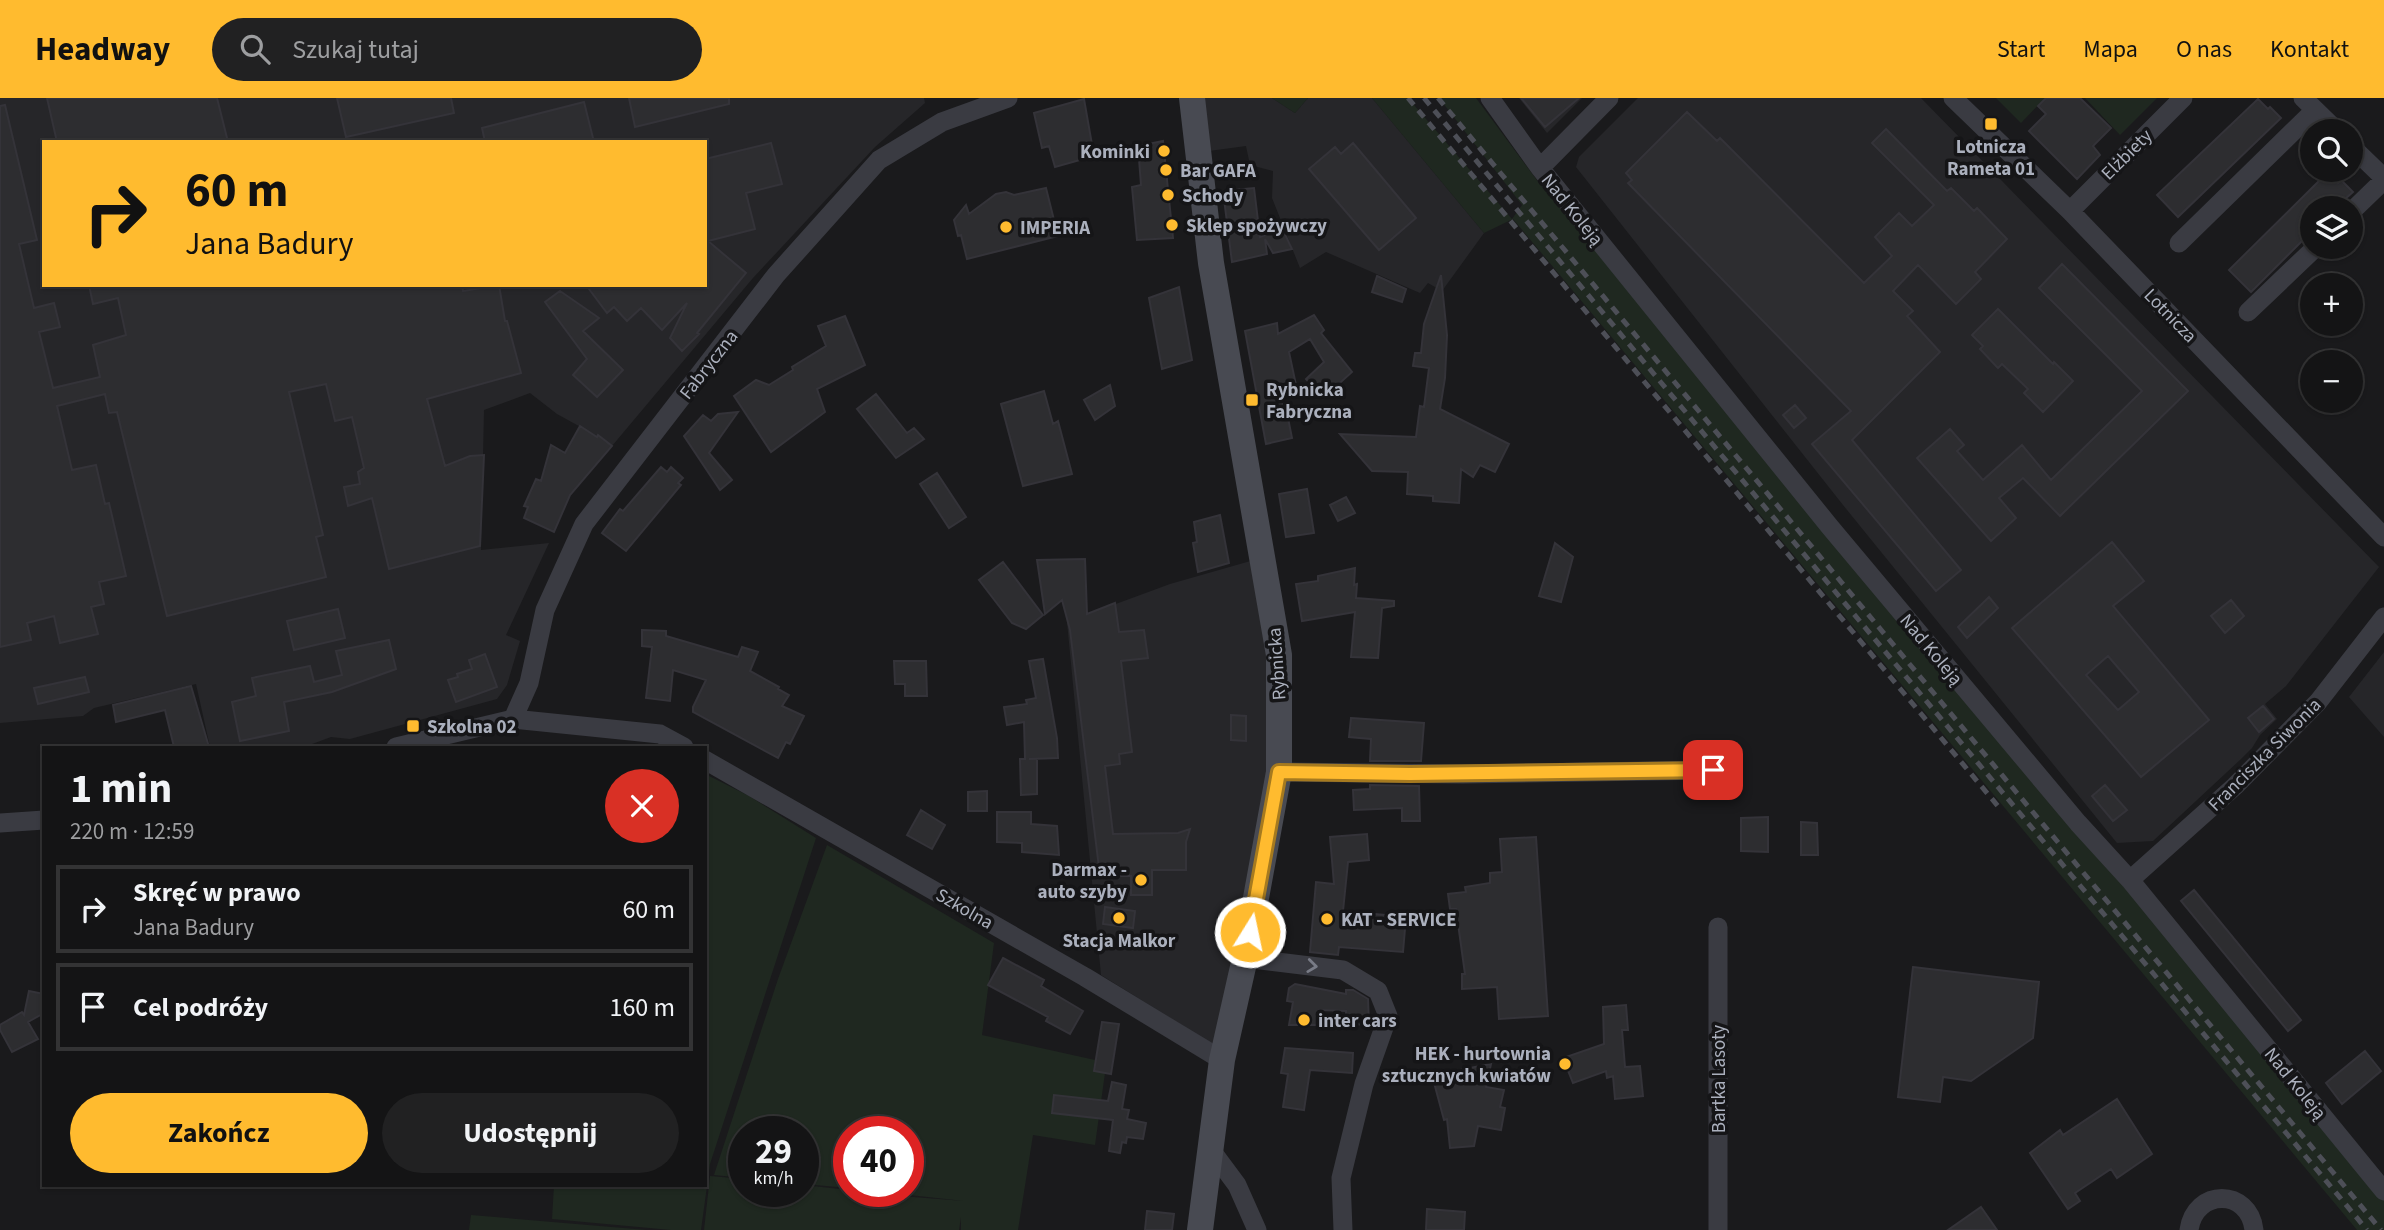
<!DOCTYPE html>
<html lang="pl">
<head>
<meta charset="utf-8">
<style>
  :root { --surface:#141415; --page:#212122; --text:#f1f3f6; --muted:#9d9ea0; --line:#333334; --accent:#ffbb2f }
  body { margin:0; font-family:"Source Sans 3",sans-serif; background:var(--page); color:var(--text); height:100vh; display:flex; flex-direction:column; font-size:26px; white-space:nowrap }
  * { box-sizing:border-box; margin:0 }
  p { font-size:23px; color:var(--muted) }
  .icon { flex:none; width:38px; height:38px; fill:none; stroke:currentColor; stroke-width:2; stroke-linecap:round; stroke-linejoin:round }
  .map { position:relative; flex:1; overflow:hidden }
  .panel { position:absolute; left:42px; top:648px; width:665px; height:441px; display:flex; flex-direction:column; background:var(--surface); border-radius:0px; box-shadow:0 2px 5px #0004,0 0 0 2px var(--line) }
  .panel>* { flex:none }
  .top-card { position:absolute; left:42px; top:42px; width:665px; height:147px; border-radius:0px; box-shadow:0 2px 5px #0004,0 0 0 2px var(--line); background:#ffbb2f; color:#111; overflow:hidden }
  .controls { position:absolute; left:2300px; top:21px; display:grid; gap:14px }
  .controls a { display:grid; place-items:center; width:63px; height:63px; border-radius:50%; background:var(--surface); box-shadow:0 2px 5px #0004,0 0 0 2px var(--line); font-size:35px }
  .speed { position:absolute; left:728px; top:1018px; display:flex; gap:14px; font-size:35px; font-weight:700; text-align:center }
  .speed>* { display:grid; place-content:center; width:91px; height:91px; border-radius:50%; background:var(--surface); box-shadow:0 2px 5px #0004,0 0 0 2px var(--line); line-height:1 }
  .speed small { font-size:18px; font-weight:400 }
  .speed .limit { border:10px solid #d22; background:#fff; color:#111 }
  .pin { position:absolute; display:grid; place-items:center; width:60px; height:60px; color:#fff; margin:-30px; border-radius:14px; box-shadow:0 4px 10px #0006 }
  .me { position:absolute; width:77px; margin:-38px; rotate:10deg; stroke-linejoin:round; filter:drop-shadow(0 0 5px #0008) }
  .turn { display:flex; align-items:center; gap:24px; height:147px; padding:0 28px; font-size:32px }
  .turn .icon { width:91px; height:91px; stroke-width:2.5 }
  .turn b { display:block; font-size:49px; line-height:60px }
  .round { display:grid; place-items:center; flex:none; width:74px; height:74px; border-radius:37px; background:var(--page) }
  .head { display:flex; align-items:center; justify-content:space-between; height:119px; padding:0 28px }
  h1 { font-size:42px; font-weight:700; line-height:52px }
  .primary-button { display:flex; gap:14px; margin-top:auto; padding:14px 28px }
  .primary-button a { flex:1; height:80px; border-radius:42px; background:var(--accent); color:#111; font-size:28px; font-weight:700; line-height:80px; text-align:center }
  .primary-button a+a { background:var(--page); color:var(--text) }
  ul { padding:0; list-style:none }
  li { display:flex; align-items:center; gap:21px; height:88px; margin:0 14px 10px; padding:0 14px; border:4px solid var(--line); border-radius:0px }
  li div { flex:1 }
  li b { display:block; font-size:26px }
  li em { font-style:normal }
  header { display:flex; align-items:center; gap:42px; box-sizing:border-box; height:98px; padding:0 35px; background:var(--accent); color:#111 }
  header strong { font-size:33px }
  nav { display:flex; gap:38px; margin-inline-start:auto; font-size:24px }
  .search { width:490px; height:63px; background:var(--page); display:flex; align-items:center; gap:18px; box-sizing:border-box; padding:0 24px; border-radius:38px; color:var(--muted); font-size:26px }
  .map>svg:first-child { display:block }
  .built { fill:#262629; fill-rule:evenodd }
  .green { fill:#1f2820 }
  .building { fill:#2d2d30; stroke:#343339; stroke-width:2; fill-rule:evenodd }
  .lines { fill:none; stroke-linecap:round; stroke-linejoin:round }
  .street { stroke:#3a3b42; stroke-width:19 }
  .secondary { stroke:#484a52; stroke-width:26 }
  .rail { stroke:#4d4f57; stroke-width:5; stroke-dasharray:9 7; stroke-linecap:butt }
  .oneway { stroke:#787b86 }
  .route-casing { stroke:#a67a1f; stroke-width:18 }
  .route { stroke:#ffbb2f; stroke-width:12 }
  .poi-dot { fill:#ffbb2f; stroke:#151517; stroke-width:2.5 }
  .labels { text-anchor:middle; stroke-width:7; stroke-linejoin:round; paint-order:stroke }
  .poi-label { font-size:19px; font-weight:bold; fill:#abb0bd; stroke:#151517; text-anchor:start }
  .street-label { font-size:19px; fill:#abb0bd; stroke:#151517 }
</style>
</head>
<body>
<header>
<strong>Headway</strong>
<div class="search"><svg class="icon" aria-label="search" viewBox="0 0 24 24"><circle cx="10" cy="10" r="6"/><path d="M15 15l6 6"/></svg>Szukaj tutaj</div>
<nav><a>Start</a><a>Mapa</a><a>O nas</a><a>Kontakt</a></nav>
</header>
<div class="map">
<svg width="2384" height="1132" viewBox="0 0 2384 1132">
  <rect width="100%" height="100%" fill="#1a1a1c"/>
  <path class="built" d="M0,0H924L925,5L875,49L753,180L612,348L599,337L597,338L557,316L530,295L484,312L481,452L549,445L506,537L520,543L507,587L497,601L350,641L331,639L304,649H210L196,586L94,610L83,618L0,625ZM44,44H705V187H44Z
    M1204,0H1272L1295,15L1308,0H1372L1484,135L1442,193L1428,185L1420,195L1326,154L1300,170L1272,100L1273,73L1250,67L1246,48L1209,53Z
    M1519,0H1582L1547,35Z
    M1638,0H1921L2379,469L2286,588L2265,606L2277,621L2260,637L2252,650L2241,661L2153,743L2117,745L1843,407L1576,69L1579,59Z
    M1254,462L1271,561L1273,675L1217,949L1101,877L1067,524L1170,486Z
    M2384,554V639L2349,599Z"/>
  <path class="green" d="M1272,0H1308L1295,15Z
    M1372,0H1408L1512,121L1522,107L1439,0H1476L1539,85L2384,1101V1132H2357L1513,121L1484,135Z
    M1996,0H2045L2021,25Z
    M2085,0H2157L2120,37Z
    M705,676L749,698L816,740L710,1066L701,1132H671L552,1121L554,1087H705Z
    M827,747L994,845L982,937L1095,962L1093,973L1105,975L1095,1047L1033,1037L1018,1132H961V1119L959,1132H704L710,1078L744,1081V1094H803V1087L849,1092V1094L964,1103L882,1094H908V1034H849V1090L803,1086V1034H744V1080L714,1077L778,881Z
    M471,1117L647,1132H469Z"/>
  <path class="building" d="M47,0H217L228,44H57Z
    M337,0H451L454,15L346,39Z
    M629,0H729V6L635,29Z
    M1521,0H1579L1545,29Z
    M2046,0H2080L2111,30L2093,48L2100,57L2077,81L2029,33L2046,16L2038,8Z
    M1084,1L1094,58L1055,69L1049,48L1042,50L1034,15Z
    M2258,1L2268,11L2270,9L2281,20L2178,119L2157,97Z
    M584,4L594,44H485L482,30Z
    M5,7L37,142L19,146L34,210L54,205L60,229L39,234L53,290L100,279L93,247L126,237L118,200L93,206L89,187H462L463,193L499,187L505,223H507L521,275L427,301L445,368L470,358L484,357L480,448L389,471L372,400L348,408L344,389L360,386L358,374L364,370L352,319L335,323L326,286L289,294L323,437L316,439L326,479L167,518L117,314L109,315L105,296L57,308L72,372L96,367L105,406L109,405L126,478L99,484L104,506L91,509L98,536L60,545L54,518L27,525L31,542L0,549V8Z
    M1687,14L1717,43L1720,40L1864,185L1892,158L1875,139L1899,115L1912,128L1934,107L1872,45L1886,31L1947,93L1951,90L1974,113L1977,110L2007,141L1975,174L1981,181L1956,206L1918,167L1893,193L1913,213L1907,218L1940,254L1852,342L1961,472L1936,493L1812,346L1851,313L1628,85L1632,82L1626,75Z
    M1163,43L1173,140L1137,142L1132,89L1141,87L1138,48Z
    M771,45L782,86L746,95L755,131L708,143L746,175L697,235L699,236L682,253L670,240L687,205L662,232L641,210L627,223L614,209L607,215L586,187H705V61Z
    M1353,45L1416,120L1379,152L1309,71L1335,49L1341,56Z
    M2328,74L2338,85L2341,82L2353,94L2335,110H2312V133L2251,194L2229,172Z
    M1046,90L1058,138L967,161L961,137L958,138L954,122L966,107L969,116L996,96L1006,94L1014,97Z
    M1254,90L1260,139L1282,130L1292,151L1273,155L1265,141L1267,156L1232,164L1223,93Z
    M2062,166L2188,293L2060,418L2023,380L1999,400L2016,420L1991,443L1917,360L1950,331L1964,347L1957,353L1983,382L2022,347L2051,382L2142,293L2039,190Z
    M1441,177L1447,237L1445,280L1440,311L1509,346L1495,374L1480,367L1473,379L1461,371L1459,405L1433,403V398L1407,396L1408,374L1372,373L1340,336L1416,339L1420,308L1424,309L1429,270L1413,268L1415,255H1421L1424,226Z
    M1377,178L1406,191L1402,204L1372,194Z
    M1179,189L1192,262L1162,271L1149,200Z
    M560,193L599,220L583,233L623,272L597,299L573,277L587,261L545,204Z
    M1998,211L2053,266L2054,264L2073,283L2043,314L2024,295L2028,291L2002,266L1998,270L1996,268L1980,251L1983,248L1972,237Z
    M1314,217L1324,232L1321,235L1352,274L1323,300L1306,281L1324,264L1310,241L1289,254L1296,287L1282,290L1292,340L1266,346L1245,233L1277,225L1278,236Z
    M845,218L865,267L817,291L825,314L771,354L734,298L756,282L769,287L793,272L792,269L826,248L818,228Z
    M1110,287L1115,308L1095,322L1084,302Z
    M1044,293L1053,326L1058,323L1072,376L1023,388L1001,306Z
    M876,296L907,335L914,330L924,341L896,360L857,311Z
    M1795,307L1806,320L1794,330L1783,317Z
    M738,314L709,355L732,382L720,392L684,338L703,317L711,323L718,316Z
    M580,328L597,339L598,337L612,348L570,397L554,434L524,420L528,409L524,408L536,381L541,383L551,347L565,355Z
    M661,369L667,374L671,369L683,380L678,385L681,387L626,453L602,435L620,411L623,413Z
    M937,375L966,419L949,430L920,386Z
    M1307,391L1314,435L1286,439L1279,396Z
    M1346,399L1355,415L1338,423L1330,407Z
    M1220,417L1229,465L1198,474L1193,445L1197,444L1194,424Z
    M2112,444L2144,483L2113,508L2209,622L2141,679L2012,530ZM2108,558L2139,594L2118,612L2086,577Z
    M1555,445L1573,459L1561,504L1539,498Z
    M1085,461L1087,516L1115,505L1119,534L1144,532L1148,560L1121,563L1132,654L1119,656L1120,666L1105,668L1113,736L1178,735L1190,731L1186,744V772H1152V797H1131V778H1100L1070,532L1062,502L1045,516L1037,462Z
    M1003,464L1043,517L1026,531L1012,525L979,482Z
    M1355,470L1354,487L1357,486L1356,500L1394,503V508L1382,510L1378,560L1351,559L1355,514L1302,523L1296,486L1318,483V478Z
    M1989,499L1998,510L1967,540L1958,529Z
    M2231,502L2244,518L2225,535L2211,518Z
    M338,511L345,540L294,552L287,523Z
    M642,532L666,533V538L738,559L742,549L758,554L750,573L779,589L778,591L789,597L782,608L804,618L790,646L786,644L778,660L693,614V609L706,582L673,572L670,603L646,600L652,549L642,548Z
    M389,542L396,571L332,594L284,604L289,633L240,643L232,604L256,598L252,580L310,568L314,584L342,577L336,553Z
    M485,556L497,589L456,604L448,582L458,579L457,576L472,571L469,562Z
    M1043,561L1057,640L1058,660L1029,661H1037V696L1021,697L1020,661H1025L1024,624L1007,627L1004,609L1027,606L1026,602L1036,600L1029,563Z
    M894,563H926L927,598H905V586H895Z
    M85,579L89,594L38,606L34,590Z
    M191,588L209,649H174L165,612L116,624L113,607Z
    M2263,608L2274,621L2259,634L2248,620Z
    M1231,617L1246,618V643L1231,642Z
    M1351,620L1424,625L1421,663H1370L1371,641L1349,639Z
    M1370,687L1419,688L1420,723H1402V710L1354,712L1353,692L1370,691Z
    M2105,687L2127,712L2113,723L2092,698Z
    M987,693V713H968V694Z
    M921,712L945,727L932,751L907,737Z
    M997,714H1031V726L1057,728L1059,757L1022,754V745L997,744Z
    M1768,719V754L1741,753V720Z
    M1801,724L1817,725L1818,757H1801Z
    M1367,736L1369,762L1348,764L1343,813L1406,819L1403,854L1339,849L1338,857L1310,854L1316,784L1334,786L1330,739Z
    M1536,739L1548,918L1499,921L1497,889L1462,891V876H1465L1456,811H1450L1448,796L1466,794L1465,789L1490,785V775L1502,774L1500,741Z
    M2194,792L2301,922L2288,933L2181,803Z
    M1105,809L1135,813L1133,830L1103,826Z
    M1003,860L1044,882L1041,888L1083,913L1070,936L1046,923L1048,919L988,887Z
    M1913,869L2039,884L2033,940L1971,983L1943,979L1940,1004L1898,999Z
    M1295,886L1346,896V892H1353L1368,901L1369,926L1346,927V913L1319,912L1317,927H1289L1293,904L1287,903L1289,890Z
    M29,893L44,896V915L28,924L38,941L12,954L0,932V927L22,914L24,917Z
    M1626,907L1628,932H1622L1625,969L1640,968L1643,998L1615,1001L1613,978L1607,980L1606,973L1573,985L1563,960L1604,946L1603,909Z
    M1102,924L1119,926L1111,976L1094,973Z
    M1285,950L1353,955L1352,975L1310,972L1304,1012L1283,1009L1288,976L1281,975Z
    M2365,953L2381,973L2342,1006L2326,985Z
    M1491,966L1486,989L1504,992L1500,1009L1505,1010L1501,1032L1478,1028L1474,1048L1450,1050L1447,1021L1444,1022L1432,977Z
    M1112,984L1126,987L1122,1011L1129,1012L1127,1021L1146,1025L1143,1041L1127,1039L1126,1045L1122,1044L1120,1055L1109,1053L1113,1022L1052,1015L1054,997L1108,1003Z
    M2117,1001L2152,1056L2117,1080L2111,1071L2075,1095L2080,1103L2068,1111L2030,1055L2060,1032L2063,1037Z
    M1981,1109L1997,1132H1948Z
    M1427,1111L1465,1114L1464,1132H1426Z
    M1147,1113L1174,1116L1172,1132H1145Z"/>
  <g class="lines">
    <path class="street" d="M1490,0L1540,70L1830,429L2078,725L2130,782L2384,1093
      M1953,0L2070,113L2384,439
      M2303,0L2337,33
      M2350,47L2384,80
      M1540,70L1609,0
      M2070,113L2183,0
      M2350,115L2384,82
      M2179,145L2315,12
      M2248,214L2316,149
      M513,621L529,585L545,512L584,426L776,177L879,62L942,24L1008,0
      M396,649L513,621L660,636L684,649
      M705,662L1085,879L1222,962
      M1279,674L1463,676L1713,672
      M0,725L44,722
      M2130,782L2235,688L2318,604L2384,519
      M1718,829V1132
      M1245,860L1343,872L1378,893L1388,918L1364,986L1341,1080L1343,1132
      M1211,1052L1237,1087L1257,1132
      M2189,1132C2195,1090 2249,1090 2254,1132"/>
    <path class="secondary" d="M1192,0L1211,165L1279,557V674L1245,860L1222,962L1200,1132"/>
    <path class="rail" d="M1408,0L2002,713
      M1424,0L2367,1132
      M1438,0L2381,1132"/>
  </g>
  <defs><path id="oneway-chevron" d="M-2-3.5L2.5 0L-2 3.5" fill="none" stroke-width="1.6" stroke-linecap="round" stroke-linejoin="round" transform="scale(1.75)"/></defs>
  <use class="oneway" href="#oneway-chevron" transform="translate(1312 868) rotate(7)"/>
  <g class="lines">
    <g class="route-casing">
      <path id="route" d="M1250,834L1279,674L1410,676L1713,672"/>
    </g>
    <use href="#route" class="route"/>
  </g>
  <g class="poi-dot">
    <rect x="1984" y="19" width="14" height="14" rx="3.5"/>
    <circle cx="1164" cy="53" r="7"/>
    <circle cx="1166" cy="72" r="7"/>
    <circle cx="1168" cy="97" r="7"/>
    <circle cx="1172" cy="127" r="7"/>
    <circle cx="1006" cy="129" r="7"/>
    <rect x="1245" y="295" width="14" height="14" rx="3.5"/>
    <rect x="406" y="621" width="14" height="14" rx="3.5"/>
    <circle cx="1141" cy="782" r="7"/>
    <circle cx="1119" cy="820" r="7"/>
    <circle cx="1327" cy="821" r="7"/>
    <circle cx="1304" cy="922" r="7"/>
    <circle cx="1565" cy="966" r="7"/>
  </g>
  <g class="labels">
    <g class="poi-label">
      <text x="1991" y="55" text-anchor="middle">Lotnicza<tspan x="1991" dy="22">Rameta 01</tspan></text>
      <text x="1150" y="60" text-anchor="end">Kominki</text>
      <text x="1180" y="79">Bar GAFA</text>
      <text x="1182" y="104">Schody</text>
      <text x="1186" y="134">Sklep spożywczy</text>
      <text x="1020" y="136">IMPERIA</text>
      <text x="1266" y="298">Rybnicka<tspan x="1266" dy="22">Fabryczna</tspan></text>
      <text x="427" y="635">Szkolna 02</text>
      <text x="1127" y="778" text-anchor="end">Darmax -<tspan x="1127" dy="22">auto szyby</tspan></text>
      <text x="1341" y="828">KAT - SERVICE</text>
      <text x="1119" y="849" text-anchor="middle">Stacja Malkor</text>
      <text x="1318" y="929">inter cars</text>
      <text x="1551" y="962" text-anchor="end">HEK - hurtownia<tspan x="1551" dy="22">sztucznych kwiatów</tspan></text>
    </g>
    <g class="street-label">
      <text transform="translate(2126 56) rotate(-45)" y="7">Elżbiety</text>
      <text transform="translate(1573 111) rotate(51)" y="7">Nad Koleją</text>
      <text transform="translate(2171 217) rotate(46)" y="7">Lotnicza</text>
      <text transform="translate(708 266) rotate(-52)" y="7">Fabryczna</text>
      <text transform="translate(1932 551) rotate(50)" y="7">Nad Koleją</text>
      <text transform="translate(1276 566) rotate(-94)" y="7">Rybnicka</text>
      <text transform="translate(2264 656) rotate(-45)" y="7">Franciszka Siwonia</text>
      <text transform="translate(965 810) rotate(30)" y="7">Szkolna</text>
      <text transform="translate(1718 981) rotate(-90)" y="7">Bartka Lasoty</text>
      <text transform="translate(2296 985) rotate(51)" y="7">Nad Koleją</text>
    </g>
  </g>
</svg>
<div class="controls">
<a><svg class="icon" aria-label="search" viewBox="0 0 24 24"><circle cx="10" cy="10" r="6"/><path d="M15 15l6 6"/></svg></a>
<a><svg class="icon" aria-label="layers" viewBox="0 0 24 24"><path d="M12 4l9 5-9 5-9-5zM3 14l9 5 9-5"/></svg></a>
<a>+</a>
<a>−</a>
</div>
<div class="speed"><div>29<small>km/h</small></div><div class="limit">40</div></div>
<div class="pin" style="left:1713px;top:672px;background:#d93025"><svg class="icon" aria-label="arrive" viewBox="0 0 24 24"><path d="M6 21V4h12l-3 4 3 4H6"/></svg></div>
<svg class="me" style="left:1250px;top:834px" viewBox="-20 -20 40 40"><circle r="17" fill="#ffbb2f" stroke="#fff" stroke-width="3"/><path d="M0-11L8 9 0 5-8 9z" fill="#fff"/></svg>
<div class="top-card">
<div class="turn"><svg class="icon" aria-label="right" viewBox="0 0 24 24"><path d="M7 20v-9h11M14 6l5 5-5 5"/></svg><div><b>60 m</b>Jana Badury</div></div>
</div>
<section class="panel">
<div class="head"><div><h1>1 min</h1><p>220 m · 12:59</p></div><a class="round" style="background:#d93025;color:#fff"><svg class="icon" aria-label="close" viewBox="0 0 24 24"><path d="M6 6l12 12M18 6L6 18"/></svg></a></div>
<ul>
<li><svg class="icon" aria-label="right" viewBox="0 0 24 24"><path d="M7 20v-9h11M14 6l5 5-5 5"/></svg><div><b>Skręć w prawo</b><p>Jana Badury</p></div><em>60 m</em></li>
<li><svg class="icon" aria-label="arrive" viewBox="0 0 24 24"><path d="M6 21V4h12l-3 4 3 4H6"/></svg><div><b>Cel podróży</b></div><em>160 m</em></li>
</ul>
<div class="primary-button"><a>Zakończ</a><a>Udostępnij</a></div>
</section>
</div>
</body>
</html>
